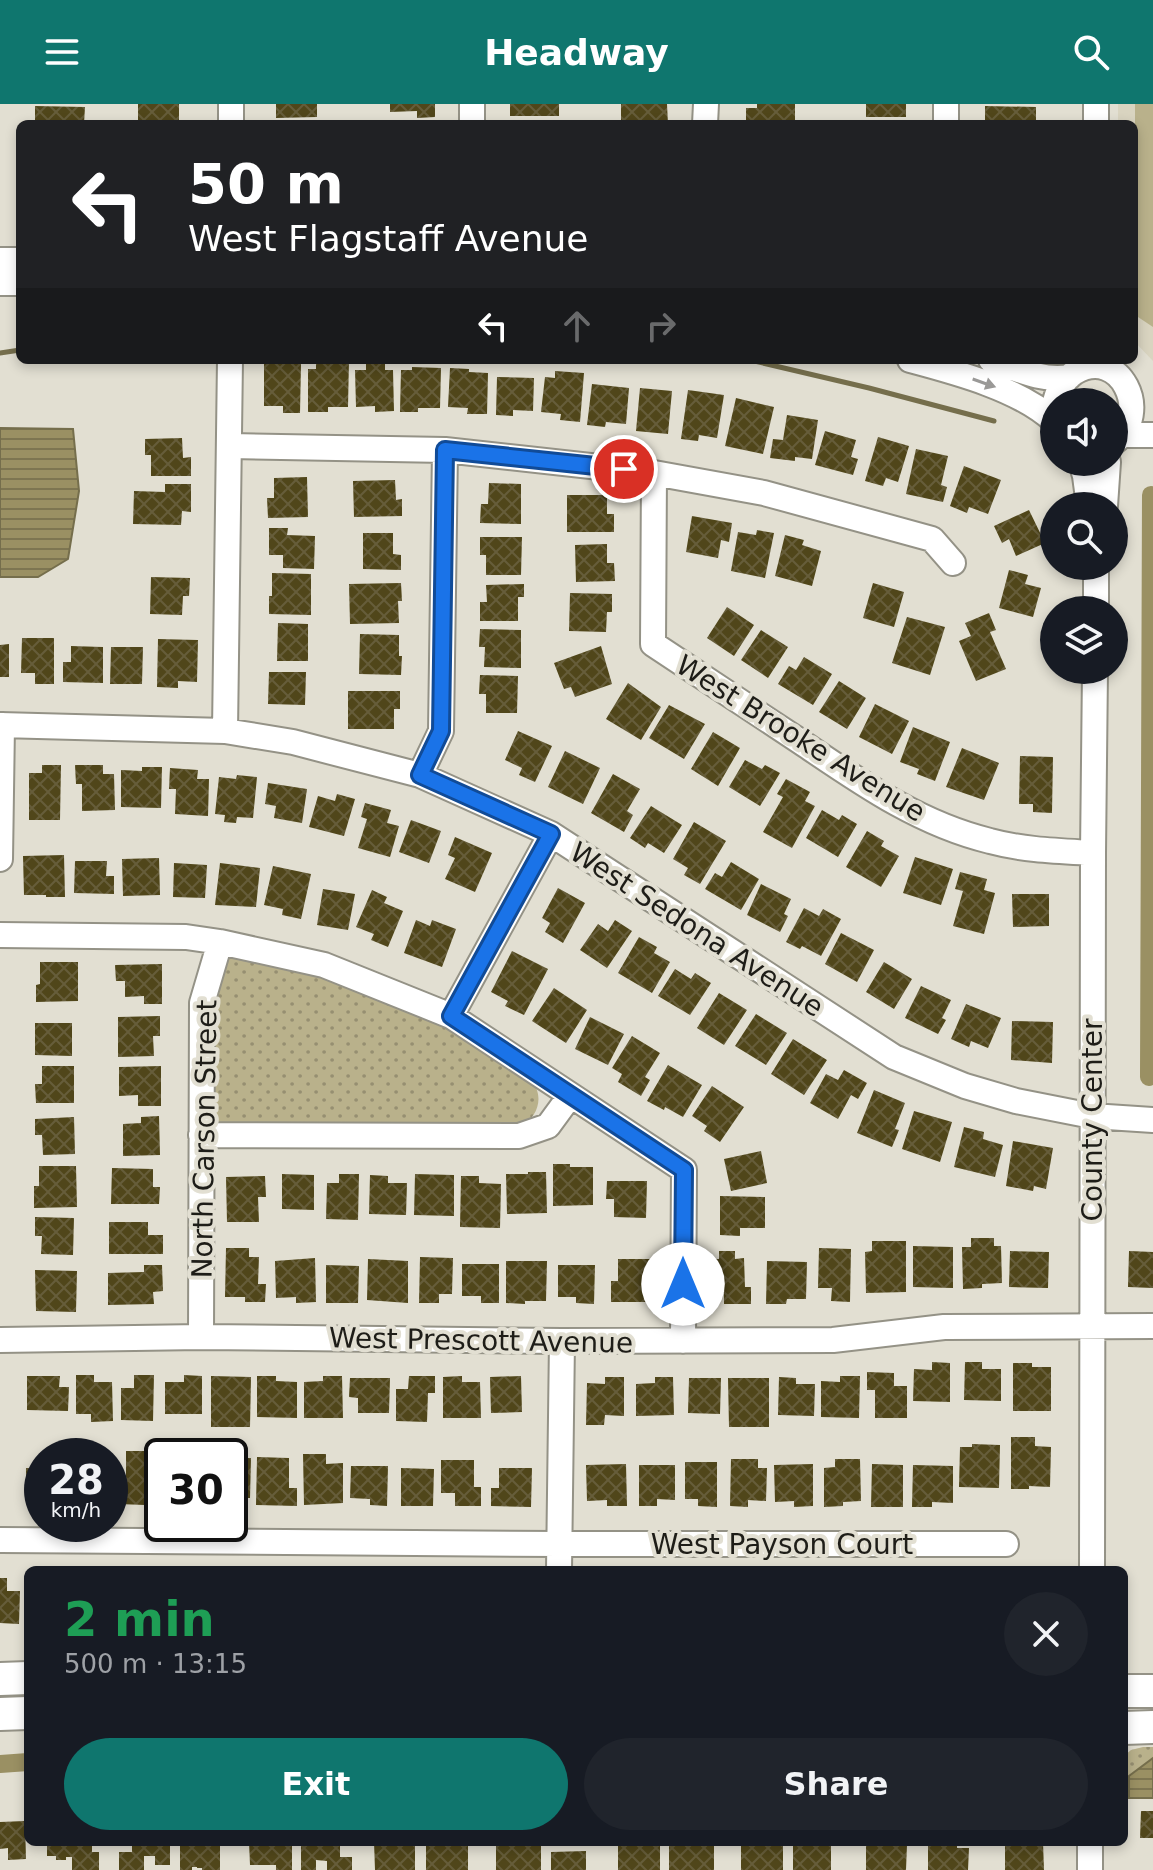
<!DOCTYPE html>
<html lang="en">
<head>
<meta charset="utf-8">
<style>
  :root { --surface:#171b24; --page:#20242c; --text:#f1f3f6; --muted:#9ea1a6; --accent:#0f766e }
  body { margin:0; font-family:"DejaVu Sans",sans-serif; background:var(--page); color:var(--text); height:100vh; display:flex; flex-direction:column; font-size:30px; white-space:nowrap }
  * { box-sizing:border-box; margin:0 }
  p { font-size:26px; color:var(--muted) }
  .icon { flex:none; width:44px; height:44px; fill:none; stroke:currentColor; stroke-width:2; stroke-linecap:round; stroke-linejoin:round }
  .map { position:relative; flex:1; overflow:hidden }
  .sheet { position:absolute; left:24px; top:1462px; width:1104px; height:280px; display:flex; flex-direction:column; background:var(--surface); border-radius:12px; box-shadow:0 4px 12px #0003 }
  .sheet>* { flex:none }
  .hud { position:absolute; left:16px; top:16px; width:1122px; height:244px; border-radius:12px; box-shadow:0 4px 12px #0003; background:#202124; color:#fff; overflow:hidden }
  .buttons { position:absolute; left:1040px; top:284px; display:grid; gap:16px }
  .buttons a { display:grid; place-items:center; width:88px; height:88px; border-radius:50%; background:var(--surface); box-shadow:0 4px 12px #0003; font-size:40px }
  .speed { position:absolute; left:24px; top:1334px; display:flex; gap:16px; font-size:40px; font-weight:700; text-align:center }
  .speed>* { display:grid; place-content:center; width:104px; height:104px; border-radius:50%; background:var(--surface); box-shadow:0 4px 12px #0003; line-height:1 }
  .speed small { font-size:20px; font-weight:400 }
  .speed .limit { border:4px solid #111; border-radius:12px; background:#fff; color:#111 }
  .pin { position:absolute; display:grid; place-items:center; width:68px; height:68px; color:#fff; margin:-34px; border:4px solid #fff; border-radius:50%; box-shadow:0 2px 8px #0007 }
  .me { position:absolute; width:88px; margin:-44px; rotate:0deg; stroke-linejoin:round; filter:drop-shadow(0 0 6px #0008) }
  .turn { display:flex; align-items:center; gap:28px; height:168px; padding:0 40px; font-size:36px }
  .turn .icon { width:104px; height:104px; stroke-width:2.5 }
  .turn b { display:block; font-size:56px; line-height:68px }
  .lanes { display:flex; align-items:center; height:76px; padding:0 40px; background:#0003; justify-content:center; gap:40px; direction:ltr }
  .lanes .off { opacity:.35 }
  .round { display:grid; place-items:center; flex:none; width:84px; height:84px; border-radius:42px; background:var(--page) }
  .headline { display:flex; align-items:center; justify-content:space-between; height:136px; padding:0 40px }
  h1 { font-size:48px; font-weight:700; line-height:60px; color:#1e9e55 }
  .action { display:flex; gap:16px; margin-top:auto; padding:16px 40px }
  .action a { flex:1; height:92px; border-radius:48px; background:var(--accent); color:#fff; font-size:32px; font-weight:700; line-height:92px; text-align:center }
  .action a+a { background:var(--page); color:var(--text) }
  header { display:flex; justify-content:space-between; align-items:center; height:104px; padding:0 40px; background:var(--accent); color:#fff; font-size:36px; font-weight:700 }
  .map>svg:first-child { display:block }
  .built { fill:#d9d4c0 }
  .park { fill:url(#park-dots) }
  .pitch { fill:#b9b18b }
  .water { fill:url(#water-rules); stroke:#756e4c; stroke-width:2 }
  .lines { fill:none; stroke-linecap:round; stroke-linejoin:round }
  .stream { stroke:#756e4c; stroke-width:5 }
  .canal { stroke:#9a9063; stroke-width:18 }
  .building { fill:url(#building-cross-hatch) }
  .minor-casing { stroke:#949286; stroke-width:28 }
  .major-casing { stroke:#949286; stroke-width:36 }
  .minor { stroke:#fff; stroke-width:24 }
  .major { stroke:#fff; stroke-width:32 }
  .oneway { fill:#9a9997 }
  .route-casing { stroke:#114b97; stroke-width:20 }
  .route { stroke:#1a73e8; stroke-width:14 }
  .labels { text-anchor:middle; stroke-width:8; stroke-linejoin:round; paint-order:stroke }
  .street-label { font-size:28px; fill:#1e1d18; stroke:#e2dfd2 }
</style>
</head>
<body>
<header><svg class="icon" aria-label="menu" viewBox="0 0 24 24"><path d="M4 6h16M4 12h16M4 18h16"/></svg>Headway<svg class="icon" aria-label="search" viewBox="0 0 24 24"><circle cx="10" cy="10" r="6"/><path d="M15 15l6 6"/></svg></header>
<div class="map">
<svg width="1153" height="1766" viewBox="0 0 1153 1766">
  <defs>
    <pattern id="park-dots" width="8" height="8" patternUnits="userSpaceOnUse" patternTransform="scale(2)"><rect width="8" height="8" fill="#b9b18b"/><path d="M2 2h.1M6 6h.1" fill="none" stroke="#968f71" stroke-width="1.8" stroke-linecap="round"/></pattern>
    <pattern id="water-rules" width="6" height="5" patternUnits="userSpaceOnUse" patternTransform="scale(2)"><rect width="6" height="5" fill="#9a9063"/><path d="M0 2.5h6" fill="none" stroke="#7d7551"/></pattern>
    <pattern id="building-cross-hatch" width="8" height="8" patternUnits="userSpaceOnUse" patternTransform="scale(2)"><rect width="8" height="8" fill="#50461a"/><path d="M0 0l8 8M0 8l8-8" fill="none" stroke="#665d3a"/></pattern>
  </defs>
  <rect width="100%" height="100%" fill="#e2dfd2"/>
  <path class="built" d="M1118,0H1153V257L1134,237V20H1118Z"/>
  <path class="park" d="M236,851L247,852C278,861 310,869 341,880C396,900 457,926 506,959C514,964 525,969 531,976C545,992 538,1013 521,1022L225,1023L216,1018L208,1006L213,876L223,858Z
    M1143,1643H1153V1654L1129,1672V1694H1124V1652L1131,1646Z"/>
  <path class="pitch" d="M1135,0H1153V223L1135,211Z"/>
  <path class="water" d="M0,324L73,325L79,387L68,455L38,473H0Z
    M1153,1654V1694H1129V1672Z"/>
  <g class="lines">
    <path class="stream" d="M0,249L20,246
      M750,256L869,284L994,317"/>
    <path class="canal" d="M1149,973L1151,391
      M0,1660L28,1658"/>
  </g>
  <path class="building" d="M138,0H179V20H138Z
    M276,0H317V13L276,14Z
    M390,0H435V13L417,14V7L390,8Z
    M510,0H559V12H510Z
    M621,0H667L668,20H621Z
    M757,0H795V20H746V4H757Z
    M866,0H906V13H866Z
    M35,2L85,3L84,20H35Z
    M985,2L1036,3V20H985Z
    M316,256H349L348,303H328V308H308V265H316Z
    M366,257H385V266H393L394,307L375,308V302L356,303L355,266H366Z
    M264,259L301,260L300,309H283V302H264Z
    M412,263L441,264L440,304H418V308H400L401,266H412Z
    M450,264L469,265V268L488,269L487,310H467L468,304L448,303Z
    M555,267L584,269L580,318L560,316L561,310L541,308L545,273L555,274Z
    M497,273L534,274L533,307L513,306V312L496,311Z
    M592,280L629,284L626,320L606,318L605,323L587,321Z
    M640,284L672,287L668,330L636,327Z
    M688,286L724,291L717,334L699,331L698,337L681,335Z
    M736,294L774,303L763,350L725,342Z
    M787,311L818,316L812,355L795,353V357L770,354L773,335L783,336Z
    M825,327L856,336L851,353L858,355L853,371L815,361Z
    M878,333L909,342L898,378L886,374L883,382L865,377Z
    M182,334L183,354L191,353V372H151V351H145V335Z
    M916,345L948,352L941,381L947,383L943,398L906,390Z
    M964,362L1001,376L988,410L969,403L967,409L950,402Z
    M307,373L308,413L268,414L267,394H274V374Z
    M395,376L396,396L402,395V412L354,413L353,377Z
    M489,379L521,380V420L480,419L481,400H488Z
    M165,380H191V408L182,407L181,421L133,420L134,387L165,388Z
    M567,391H607V410H614V428H567Z
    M1029,406L1045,439L1016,452L1009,435L1002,439L994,422Z
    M692,412L732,419L729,438L721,436L718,454L686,448Z
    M269,424H288L287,431L315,432L314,465L283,464V451H269Z
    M757,426L774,429L765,474L731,467L738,428L756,431Z
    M363,429H393V450L401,451V466L363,465Z
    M785,431L804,436L802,441L821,447L812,482L775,472Z
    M480,433H522L521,471H486V451H480Z
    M607,440V459H614L615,477L576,478L575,441Z
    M1009,466L1028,471L1025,480L1041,484L1033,513L999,504Z
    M272,469L311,470V511L269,510V492H272Z
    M151,473L190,474L189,492H183L182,511L150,510Z
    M401,479L402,497H398L399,519L350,520L349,480Z
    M873,479L904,488L894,523L863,514Z
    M524,480V493H518V517H480V498H487L486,481Z
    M570,489L612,490V508H607L606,528L569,527Z
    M727,503L754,521L734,552L707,534Z
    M989,509L996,526L990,528L1006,565L976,577L959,537L971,532L965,519Z
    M907,513L945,523L930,571L892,559Z
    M278,519L308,520V557H277Z
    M480,525L521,526V564L484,563L485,543H479Z
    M761,526L788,543L768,574L741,556Z
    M360,530L399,531V552H402L401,571L359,570Z
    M22,534H54V580H35V569H21Z
    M158,535L198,536L197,578L178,577V584L157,583Z
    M9,540V573H0V541Z
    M71,542L103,543V579L63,578V558H71Z
    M601,542L612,580L575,593L571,583L564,585L554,559Z
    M111,543H143L142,580H110Z
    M804,553L832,570L813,601L778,580L789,562L796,566Z
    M269,568H306L305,601L268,600Z
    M480,571L518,572L517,609H486V590H479Z
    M839,577L866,594L847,625L819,608Z
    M628,579L661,603L641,636L606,615Z
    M348,587H400V605H394V625H348Z
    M875,600L909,617L892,650L859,633Z
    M669,601L705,620L684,655L649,634Z
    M913,623L950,638L935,677L917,670L919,665L900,658Z
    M518,627L552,642L535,678L519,671L522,664L505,656Z
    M713,628L740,644L718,682L691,665Z
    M962,644L999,659L984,696L946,683Z
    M565,647L600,664L583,700L548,683Z
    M1020,652L1053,653L1052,709L1033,708V700H1019Z
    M745,656L762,665L765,661L780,669L760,702L729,683Z
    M42,661H61L60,716H29V669H42Z
    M75,661H103V670H114L115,706L82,707V680H76Z
    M142,663H162L161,704L121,703V666L142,667Z
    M170,664L198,666L197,675H209L208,712L175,710L176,685H169Z
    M613,670L640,685L627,707L633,711L624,728L591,709Z
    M237,671L257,673L253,714L237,713L236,719L224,718L225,711L215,710L219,673L236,675Z
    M786,675L810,688L805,697L815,702L792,744L763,728L783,693L777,690Z
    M268,679L307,685L302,719L274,714L276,702L265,700Z
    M337,690L355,695L344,732L309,723L318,692L335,697Z
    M365,699L391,706L387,719L399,722L390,753L358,744L367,715L361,713Z
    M651,702L682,721L664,749L648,739L645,744L630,734Z
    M822,706L839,716L842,711L857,720L838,753L806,734Z
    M411,716L441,727L429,759L399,748Z
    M694,718L726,737L700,780L684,771L688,764L673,755Z
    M867,727L884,737L881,742L899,752L881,783L846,763Z
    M455,733L492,749L475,788L445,775L455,754L448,751Z
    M64,751L65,793H46V791H24L23,752Z
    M915,753L953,765L941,801L903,789Z
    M159,754L160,791L123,792L122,755Z
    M75,757H107L106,772H114V790L74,789Z
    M731,758L759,775L741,806L705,785L715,769L722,773Z
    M174,759L207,761L205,794L173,793Z
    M220,759L260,764L256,803L215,801Z
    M273,762L311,770L301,815L282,811L283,805L264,801Z
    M960,768L987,775L984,786L995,789L984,830L953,822L963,787L955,785Z
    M761,780L791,795L784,810L788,812L780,828L747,811Z
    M558,784L585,799L563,839L545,828L550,819L542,814Z
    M323,785L355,790L348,826L317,821Z
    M372,786L387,793L384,799L403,807L388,843L371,836L374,830L356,823Z
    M1012,790H1049V822L1013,823Z
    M804,804L819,812L823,805L841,815L821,852L802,842L800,845L786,838Z
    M416,816L430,822L432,816L456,825L442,863L404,849Z
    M615,816L632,827L607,864L580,846L598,820L608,827Z
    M841,829L874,846L857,878L825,860Z
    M639,833L657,843L654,849L670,858L652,889L618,869Z
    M512,847L548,865L524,911L505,902L508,897L491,888Z
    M40,858H78V897L36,898V881L40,880Z
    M884,858L912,875L894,905L866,888Z
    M162,860V900H144V892L125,893V877H116L115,861Z
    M675,865L691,875L695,869L711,879L690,911L658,892Z
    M921,882L951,896L942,914L946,916L938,930L905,914Z
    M554,884L587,906L566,939L532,917Z
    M719,889L747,906L724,941L697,924Z
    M966,900L1001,914L988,944L971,937L969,943L951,935Z
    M756,910L787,929L766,961L735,942Z
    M160,912V932H153L154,952L118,953V913Z
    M590,913L624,930L608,961L575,945Z
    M1012,917L1053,918L1052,959L1011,956Z
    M35,919H72V952L35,951Z
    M632,932L660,949L645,973L650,976L641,992L618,978L622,970L612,964Z
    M793,935L827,956L804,991L771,970Z
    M668,961L702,981L683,1013L665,1003L664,1006L647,997Z
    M42,962H74V999H36L35,980H42Z
    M161,962V1002H138V991L119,992V963Z
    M844,966L867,979L858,995L851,991L838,1015L810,999L826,970L838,976Z
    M712,982L744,1003L720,1038L704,1027L707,1022L692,1012Z
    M874,986L905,999L895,1025L899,1026L892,1043L857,1029Z
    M914,1007L952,1018L940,1058L902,1045Z
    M159,1012L160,1051L123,1052V1020L141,1019V1013Z
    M74,1013L75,1050L43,1051L42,1031H35V1015Z
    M964,1023L984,1028L983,1035L1003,1041L995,1073L954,1063Z
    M1013,1037L1053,1044L1046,1085L1034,1082L1033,1087L1006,1082Z
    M761,1047L767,1079L731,1087L724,1055Z
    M553,1060H570V1063H593V1101L553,1102Z
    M39,1062H76L77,1103L34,1104V1082H39Z
    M112,1064L153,1065V1083H160L159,1100H111Z
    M528,1068H546L547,1109L507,1110L506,1070H528Z
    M282,1070L314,1071V1106L282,1105Z
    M339,1070H359L358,1116L326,1115L327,1079H339Z
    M415,1070L454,1071V1112L414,1111Z
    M370,1071L388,1072V1079H407L406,1111L369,1110Z
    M265,1072L266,1093H258L259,1118H227L226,1073Z
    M461,1072H479V1079L501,1080L500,1124L460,1123Z
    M607,1077H647L646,1114L614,1113V1095H606Z
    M720,1092L765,1093V1124H740V1132L720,1131Z
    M35,1113L74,1114L73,1151L41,1150L42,1132H35Z
    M109,1118H148V1131H163V1150H109Z
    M971,1134H994V1142H1001L1002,1179L982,1180V1184L963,1185L962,1143H971Z
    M872,1137H906V1188L866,1189L865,1148L872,1147Z
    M913,1142L953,1143V1184L913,1183Z
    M226,1144H249V1153H259L258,1180H266L265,1198H245V1193H225Z
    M819,1144L851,1145L850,1198L831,1197L832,1184H818Z
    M719,1147H735V1155L744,1154L745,1183H751V1200H724V1189H712V1155H719Z
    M1010,1147L1049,1148L1048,1184L1009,1183Z
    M1129,1147L1153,1148V1184L1128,1183Z
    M420,1153L453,1154L452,1190H439V1199H419Z
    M315,1154L316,1198L296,1199V1193L276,1194L275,1157Z
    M368,1155L408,1157V1199L367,1196Z
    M618,1155H650L651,1198H611V1177H618Z
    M506,1157H547L546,1197H525V1200L506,1199Z
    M767,1157L807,1158L806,1195H787L786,1200H766Z
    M462,1160H499V1199H481V1192H462Z
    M144,1161H162L163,1187L153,1188L154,1200L108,1201V1169L144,1168Z
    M326,1161L359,1162L358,1199H326Z
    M558,1161H595L594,1200L576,1199V1193H558Z
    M35,1166L77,1167L76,1208L36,1207Z
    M932,1258L950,1259V1298L913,1297L914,1265L932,1266Z
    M965,1258H982V1265H1001V1297L964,1296Z
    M1013,1259H1032V1263H1051V1307H1013Z
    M867,1268L894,1269V1282H907V1314H875V1286H867Z
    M76,1271H94V1278H112L113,1317L91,1318V1310H76Z
    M134,1271H154L153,1317L121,1316V1284H134Z
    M184,1271L202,1272V1310H165V1278H184Z
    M27,1272H60L59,1283H69L68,1307L27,1306Z
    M211,1272L251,1273L250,1323H211Z
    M257,1272H276V1277L297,1278V1314L257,1313Z
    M323,1272H342L343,1314H304V1278L323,1277Z
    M409,1272H435V1289H428L427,1318L396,1317V1285H408Z
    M462,1272V1278H480L481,1314H443V1273Z
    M521,1272L522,1308L491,1309L490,1273Z
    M840,1272H860L859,1314L821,1313V1277L840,1278Z
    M605,1273H624V1312L605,1311L604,1321H586L587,1279L605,1280Z
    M655,1273H673L674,1311L636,1312V1280L655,1279Z
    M779,1273L796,1274V1280H815L814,1312L778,1311Z
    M350,1274H390L389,1309H358V1294L349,1293Z
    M689,1274H721L720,1310L688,1309Z
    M728,1274H769V1323H729Z
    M1011,1333H1035V1342L1051,1343L1050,1383L1029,1382V1385H1011Z
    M972,1340L1000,1341L999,1384L959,1383L960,1343H972Z
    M126,1347H159L158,1387H145V1401L118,1400V1383H126Z
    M303,1350H326V1360L343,1359V1399L304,1401Z
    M257,1353L289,1354V1384H297V1402L256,1401Z
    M230,1354H251L250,1394H230Z
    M731,1355H758V1364H767L766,1397L748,1396V1403L730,1402Z
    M835,1355H860L861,1397L843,1398V1402L824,1403V1364L835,1363Z
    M441,1356H474V1383H481V1402H455V1389H441Z
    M685,1358H717V1403L698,1402V1395H685Z
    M626,1360L627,1402H607V1396L587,1397L586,1361Z
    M813,1360V1402L794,1403V1397L775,1398L774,1361Z
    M872,1360L903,1361V1403H871Z
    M639,1361H675V1396L657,1395V1402H639Z
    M913,1361L953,1362V1399L932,1398V1403H912Z
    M351,1362H388L387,1402L370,1401V1395L350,1394Z
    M26,1364H42V1400L26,1399Z
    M401,1364L434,1365L433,1402H401Z
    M499,1364H532L531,1403L491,1402V1384H499Z
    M0,1474H7V1487H20L19,1520L0,1519Z
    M1141,1707H1153V1734H1140Z
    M25,1717L26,1755L8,1756V1744L0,1745V1718Z
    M47,1738H92V1748H99V1766H72V1753H66V1756H56V1752H47Z
    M132,1738H170V1761H155V1752H144V1766H119V1748H132Z
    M180,1738H220V1766H202V1764H197V1763H192V1766H180Z
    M249,1738H292V1766H276V1761H250Z
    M301,1738H340V1753H352V1766H327V1757L316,1756V1766H301Z
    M374,1738H415V1766H375Z
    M426,1738H468V1766H426Z
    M528,1738H541V1766H496V1739Z
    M618,1738H660V1766H618Z
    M669,1738H683V1741L714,1742V1766H669Z
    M741,1738H783V1766H741Z
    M793,1738H831V1766H793Z
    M946,1738H957V1744H969L968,1766H928V1741H946Z
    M1022,1738H1043L1044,1766H1005V1739Z
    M866,1741H907L906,1766H866Z
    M586,1747V1766H551V1748Z"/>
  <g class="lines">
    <g class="minor-casing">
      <path id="minor" d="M472,0V20
        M1096,0V20
        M231,20V0
        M705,20L706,0
        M946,20V0
        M0,156H20
        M0,179H20
        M910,256C955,268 1020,285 1054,317
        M991,256C1015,264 1042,278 1069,273
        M1055,298C1058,285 1064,275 1075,268C1120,242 1153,309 1114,338
        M1123,331H1153
        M230,342L445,346L654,369L764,389L932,435L953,459
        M1081,358L1085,372L1089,402
        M654,369L653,540C702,572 751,605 801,638C860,678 919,720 990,737C1023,746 1058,747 1093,749
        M1105,402L1108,358
        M1096,506V462
        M0,621L225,627L293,638L420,671L551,730L894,953L965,982L1016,997L1092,1012L1153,1016
        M225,627L230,256
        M420,671L441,627L445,346
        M0,755L2,621
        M0,831L186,833L220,838L324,861L451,912L684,1066L683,1237
        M451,912L551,730
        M201,1031L519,1032L548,1022L570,992
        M201,1233L202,899L220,838
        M0,1236L201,1233L562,1237L833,1236L944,1223L1153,1222
        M0,1436L559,1440H1006
        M559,1466L562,1237
        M1092,1466L1093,749L1095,566
        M1090,1766V1738"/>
    </g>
    <g class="major-casing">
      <path id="major" d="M0,1575L28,1574
        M1124,1587H1153
        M0,1610L28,1609
        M1124,1624L1153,1623"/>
    </g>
    <use href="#minor" class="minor"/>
    <use href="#major" class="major"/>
  </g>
  <defs><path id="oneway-solid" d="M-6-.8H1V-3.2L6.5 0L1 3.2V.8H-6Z" transform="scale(2)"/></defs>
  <use class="oneway" href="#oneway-solid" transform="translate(984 279) rotate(19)"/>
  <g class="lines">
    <g class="route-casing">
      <path id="route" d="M624,365L445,346L441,627L420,671L551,730L451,912L684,1066L683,1180"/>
    </g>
    <use href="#route" class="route"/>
  </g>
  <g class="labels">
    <g class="street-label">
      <text transform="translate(801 634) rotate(32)" y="10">West Brooke Avenue</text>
      <text transform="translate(697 825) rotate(33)" y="10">West Sedona Avenue</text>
      <text transform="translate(1092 1016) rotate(-90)" y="10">County Center</text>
      <text transform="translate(204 1035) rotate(-89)" y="10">North Carson Street</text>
      <text transform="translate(481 1236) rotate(1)" y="10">West Prescott Avenue</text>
      <text x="782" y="1450">West Payson Court</text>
    </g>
  </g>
</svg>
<div class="buttons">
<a><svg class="icon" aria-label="sound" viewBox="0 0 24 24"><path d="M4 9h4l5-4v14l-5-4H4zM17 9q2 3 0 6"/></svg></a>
<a><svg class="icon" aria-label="search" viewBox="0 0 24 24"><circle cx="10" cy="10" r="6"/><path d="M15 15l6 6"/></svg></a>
<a><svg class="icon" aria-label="layers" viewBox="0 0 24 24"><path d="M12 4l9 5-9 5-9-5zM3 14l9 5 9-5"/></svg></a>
</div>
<div class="speed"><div>28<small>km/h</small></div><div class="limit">30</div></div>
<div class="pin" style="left:624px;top:365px;background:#d93025"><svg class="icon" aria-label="arrive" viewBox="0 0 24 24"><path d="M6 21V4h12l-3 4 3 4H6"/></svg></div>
<svg class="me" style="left:683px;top:1180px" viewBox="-20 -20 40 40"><circle r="19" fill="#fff"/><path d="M0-13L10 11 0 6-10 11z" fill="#1a73e8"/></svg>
<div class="hud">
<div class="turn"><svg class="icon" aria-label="left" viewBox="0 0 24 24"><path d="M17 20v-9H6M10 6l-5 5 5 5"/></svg><div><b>50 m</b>West Flagstaff Avenue</div></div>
<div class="lanes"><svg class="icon" aria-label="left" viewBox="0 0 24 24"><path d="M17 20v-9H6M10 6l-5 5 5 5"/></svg><svg class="icon off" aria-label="ahead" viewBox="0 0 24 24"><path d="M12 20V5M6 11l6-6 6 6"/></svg><svg class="icon off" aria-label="right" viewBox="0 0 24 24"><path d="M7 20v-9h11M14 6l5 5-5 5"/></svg></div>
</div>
<section class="sheet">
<div class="headline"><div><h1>2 min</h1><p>500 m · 13:15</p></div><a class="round"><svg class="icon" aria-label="close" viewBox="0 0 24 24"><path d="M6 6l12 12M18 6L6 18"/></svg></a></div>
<div class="action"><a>Exit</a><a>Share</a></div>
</section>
</div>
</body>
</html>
